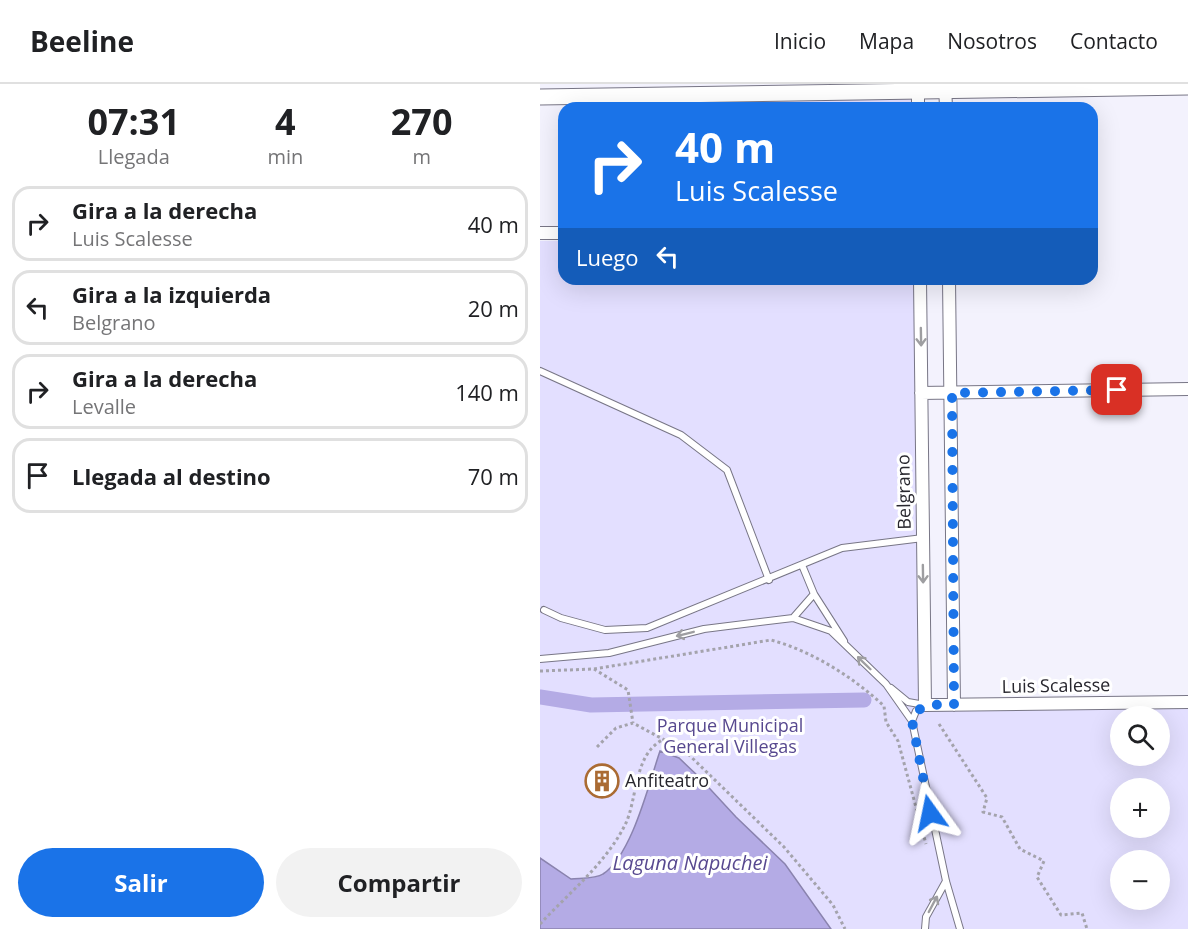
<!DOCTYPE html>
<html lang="es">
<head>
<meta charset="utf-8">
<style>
  :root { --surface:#fff; --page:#f2f2f2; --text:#202124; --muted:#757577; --line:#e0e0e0; --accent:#1a73e8 }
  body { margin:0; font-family:"Open Sans",sans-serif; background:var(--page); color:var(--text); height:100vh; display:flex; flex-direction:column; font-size:22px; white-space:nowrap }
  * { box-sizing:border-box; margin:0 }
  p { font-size:20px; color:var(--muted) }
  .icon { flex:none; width:33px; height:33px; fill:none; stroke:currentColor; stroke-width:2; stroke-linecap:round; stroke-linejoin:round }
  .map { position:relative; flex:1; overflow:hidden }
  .panel { display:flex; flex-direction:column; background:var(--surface); width:540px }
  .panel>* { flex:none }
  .guide { position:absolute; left:18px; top:18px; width:540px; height:183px; border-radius:18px; box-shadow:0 6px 24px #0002; background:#1a73e8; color:#fff; overflow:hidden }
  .controls { position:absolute; left:570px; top:622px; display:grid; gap:12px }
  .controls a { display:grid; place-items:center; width:60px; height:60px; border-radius:50%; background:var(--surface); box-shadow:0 6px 24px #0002; font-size:30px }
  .pin { position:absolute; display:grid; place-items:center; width:51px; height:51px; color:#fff; margin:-26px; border-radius:12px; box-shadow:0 3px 9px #0006 }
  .me { position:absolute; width:66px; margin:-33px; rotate:348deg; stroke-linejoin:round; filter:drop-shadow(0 0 4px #0008) }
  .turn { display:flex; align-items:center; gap:21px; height:126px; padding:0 18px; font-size:27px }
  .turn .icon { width:78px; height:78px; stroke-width:2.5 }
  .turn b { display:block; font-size:42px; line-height:51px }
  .then { display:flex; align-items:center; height:57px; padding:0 18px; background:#0003; gap:12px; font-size:22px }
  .eta { display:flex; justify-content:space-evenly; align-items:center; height:102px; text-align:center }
  .eta b { font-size:36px; font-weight:700; line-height:42px }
  .cta { display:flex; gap:12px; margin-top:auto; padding:12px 18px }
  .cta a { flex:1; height:69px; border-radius:36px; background:var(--accent); color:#fff; font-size:24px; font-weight:700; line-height:69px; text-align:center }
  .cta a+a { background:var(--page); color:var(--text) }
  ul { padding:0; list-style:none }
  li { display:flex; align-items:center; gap:18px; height:75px; margin:0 12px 9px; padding:0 6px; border:3px solid var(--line); border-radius:18px }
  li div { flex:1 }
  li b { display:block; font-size:22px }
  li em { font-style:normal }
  header { display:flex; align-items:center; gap:36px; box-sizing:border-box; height:84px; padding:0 30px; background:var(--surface); border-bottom:2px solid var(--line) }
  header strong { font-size:28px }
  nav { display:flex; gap:33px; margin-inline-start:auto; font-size:21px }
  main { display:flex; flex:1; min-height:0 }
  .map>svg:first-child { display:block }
  .green { fill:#e3dfff; fill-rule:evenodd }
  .water { fill:#b4abe5; stroke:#8a83ae; stroke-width:1.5 }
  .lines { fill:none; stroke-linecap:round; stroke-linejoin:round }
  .canal { stroke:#b4abe5; stroke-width:15 }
  .service-casing { stroke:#787686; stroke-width:8 }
  .minor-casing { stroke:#787686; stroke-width:14 }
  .tertiary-casing { stroke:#787686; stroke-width:17 }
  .path { stroke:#a4a3ac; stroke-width:3; stroke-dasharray:3 3; stroke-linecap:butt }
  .service { stroke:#fff; stroke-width:6 }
  .minor { stroke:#fff; stroke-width:12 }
  .tertiary { stroke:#fff; stroke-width:15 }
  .oneway { stroke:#9e9ea1 }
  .route { stroke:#1a73e8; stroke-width:10; stroke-dasharray:0 18 }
  .labels { text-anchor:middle; stroke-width:6; stroke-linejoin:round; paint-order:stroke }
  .street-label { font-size:18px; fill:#28272e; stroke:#fff }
  .park-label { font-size:18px; fill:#57488f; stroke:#fff }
  .poi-label { font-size:18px; fill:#28272e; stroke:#fff; text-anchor:start }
  .water-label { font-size:20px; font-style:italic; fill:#584990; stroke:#fff }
</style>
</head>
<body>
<header>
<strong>Beeline</strong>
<nav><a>Inicio</a><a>Mapa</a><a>Nosotros</a><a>Contacto</a></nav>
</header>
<main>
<section class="panel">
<div class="eta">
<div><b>07:31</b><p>Llegada</p></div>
<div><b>4</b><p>min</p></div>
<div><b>270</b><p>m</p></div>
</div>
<ul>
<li><svg class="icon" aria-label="right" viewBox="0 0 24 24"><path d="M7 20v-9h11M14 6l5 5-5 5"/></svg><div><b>Gira a la derecha</b><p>Luis Scalesse</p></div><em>40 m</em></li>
<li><svg class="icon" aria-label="left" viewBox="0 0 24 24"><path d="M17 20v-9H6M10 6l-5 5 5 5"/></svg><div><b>Gira a la izquierda</b><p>Belgrano</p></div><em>20 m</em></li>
<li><svg class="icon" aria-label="right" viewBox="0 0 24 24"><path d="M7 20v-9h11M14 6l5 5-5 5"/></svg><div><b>Gira a la derecha</b><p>Levalle</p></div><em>140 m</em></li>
<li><svg class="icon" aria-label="arrive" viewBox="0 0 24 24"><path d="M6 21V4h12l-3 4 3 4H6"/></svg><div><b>Llegada al destino</b></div><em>70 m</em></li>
</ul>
<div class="cta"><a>Salir</a><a>Compartir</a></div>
</section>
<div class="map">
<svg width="648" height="845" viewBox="0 0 648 845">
  <rect width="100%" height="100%" fill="#f3f2fd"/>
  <path class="green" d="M371,14V24H153V17Z
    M0,157H24V195H374L379,626L648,624V845H0ZM580,633H620V672H580ZM580,705H620V744H580ZM580,777H620V816H580Z"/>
  <path class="water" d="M120,667L139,674L159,693L196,733L245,780L291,845H0V774L31,795C40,794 56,795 63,790C92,771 109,699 120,667Z"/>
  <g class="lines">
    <path class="canal" d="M0,613L51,621L324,616"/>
    <g class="service-casing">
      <path id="service" d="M0,287L141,351L187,386L229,496
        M262,481L274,510L304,557
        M4,526L21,534L65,546L107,544L302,464L383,454
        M253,534L274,510
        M0,575L69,569L164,545L253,534L291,547L346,600L372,637L406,797L420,845
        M351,604L368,618L385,621
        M372,637L376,627L385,621
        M385,845L386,833L406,797"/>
    </g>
    <g class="minor-casing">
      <path id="minor" d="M378,0V24
        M405,0L406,24
        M143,11V24
        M0,149H24
        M380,195L385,621L648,618
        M409,195L414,621
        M381,309L648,305"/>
    </g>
    <g class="tertiary-casing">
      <path id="tertiary" d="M0,13L648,3"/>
    </g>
    <path class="path" d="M54,585L231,556C272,567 313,593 344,622L346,638L358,657L386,760
      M0,587L54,585L88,606L93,639
      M399,640L447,714L443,728L462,733L480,765L504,777L497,793L521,831L542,829L547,845
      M57,663L76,644L93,639L145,667L244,763L293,821L305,845
      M0,840C29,809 66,779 85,741C98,715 93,670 124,655"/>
    <use href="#service" class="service"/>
    <use href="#minor" class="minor"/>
    <use href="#tertiary" class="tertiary"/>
  </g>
  <defs><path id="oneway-shaft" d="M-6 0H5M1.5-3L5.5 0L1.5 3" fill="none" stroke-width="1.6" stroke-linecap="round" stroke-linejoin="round" transform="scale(1.5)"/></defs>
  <g class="oneway">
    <use href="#oneway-shaft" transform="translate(381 253) rotate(89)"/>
    <use href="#oneway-shaft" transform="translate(383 490) rotate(89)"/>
    <use href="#oneway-shaft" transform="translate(145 550) rotate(166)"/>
    <use href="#oneway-shaft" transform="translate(324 579) rotate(-136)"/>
    <use href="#oneway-shaft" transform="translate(393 820) rotate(-62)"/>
  </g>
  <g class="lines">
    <path class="route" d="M390,729L372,637C379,617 396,621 414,621L412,309L577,306"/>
  </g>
  <defs>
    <g id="building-ring" transform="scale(1.725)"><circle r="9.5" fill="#fff" stroke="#aa6b33" stroke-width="1.5"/><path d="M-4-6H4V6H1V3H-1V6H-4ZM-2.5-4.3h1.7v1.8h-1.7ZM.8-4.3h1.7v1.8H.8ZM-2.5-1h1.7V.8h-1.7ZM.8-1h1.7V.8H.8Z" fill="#aa6b33"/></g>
  </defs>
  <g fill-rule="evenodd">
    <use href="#building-ring" x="62" y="697"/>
  </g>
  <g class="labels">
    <g class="street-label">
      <text transform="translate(364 408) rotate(-91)" y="6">Belgrano</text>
      <text transform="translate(516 602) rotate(-1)" y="6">Luis Scalesse</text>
    </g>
    <g class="park-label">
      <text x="190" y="648">Parque Municipal<tspan x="190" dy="21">General Villegas</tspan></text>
    </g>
    <g class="poi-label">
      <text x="85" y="703">Anfiteatro</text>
    </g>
    <g class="water-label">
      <text x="150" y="786">Laguna Napuchei</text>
    </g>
  </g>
</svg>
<div class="controls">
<a><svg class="icon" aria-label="search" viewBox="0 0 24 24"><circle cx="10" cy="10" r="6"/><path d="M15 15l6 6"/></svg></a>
<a>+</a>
<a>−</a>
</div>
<div class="pin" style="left:577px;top:306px;background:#d93025"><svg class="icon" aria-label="arrive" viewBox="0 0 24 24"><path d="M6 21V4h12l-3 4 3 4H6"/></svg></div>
<svg class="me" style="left:390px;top:729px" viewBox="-20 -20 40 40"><path d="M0-17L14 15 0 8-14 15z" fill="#1a73e8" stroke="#fff" stroke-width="4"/></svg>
<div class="guide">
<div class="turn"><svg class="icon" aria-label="right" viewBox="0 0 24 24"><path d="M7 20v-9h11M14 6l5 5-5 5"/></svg><div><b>40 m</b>Luis Scalesse</div></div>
<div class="then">Luego<svg class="icon" aria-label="left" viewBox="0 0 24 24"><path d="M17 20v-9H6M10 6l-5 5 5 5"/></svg></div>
</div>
</div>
</main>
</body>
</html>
